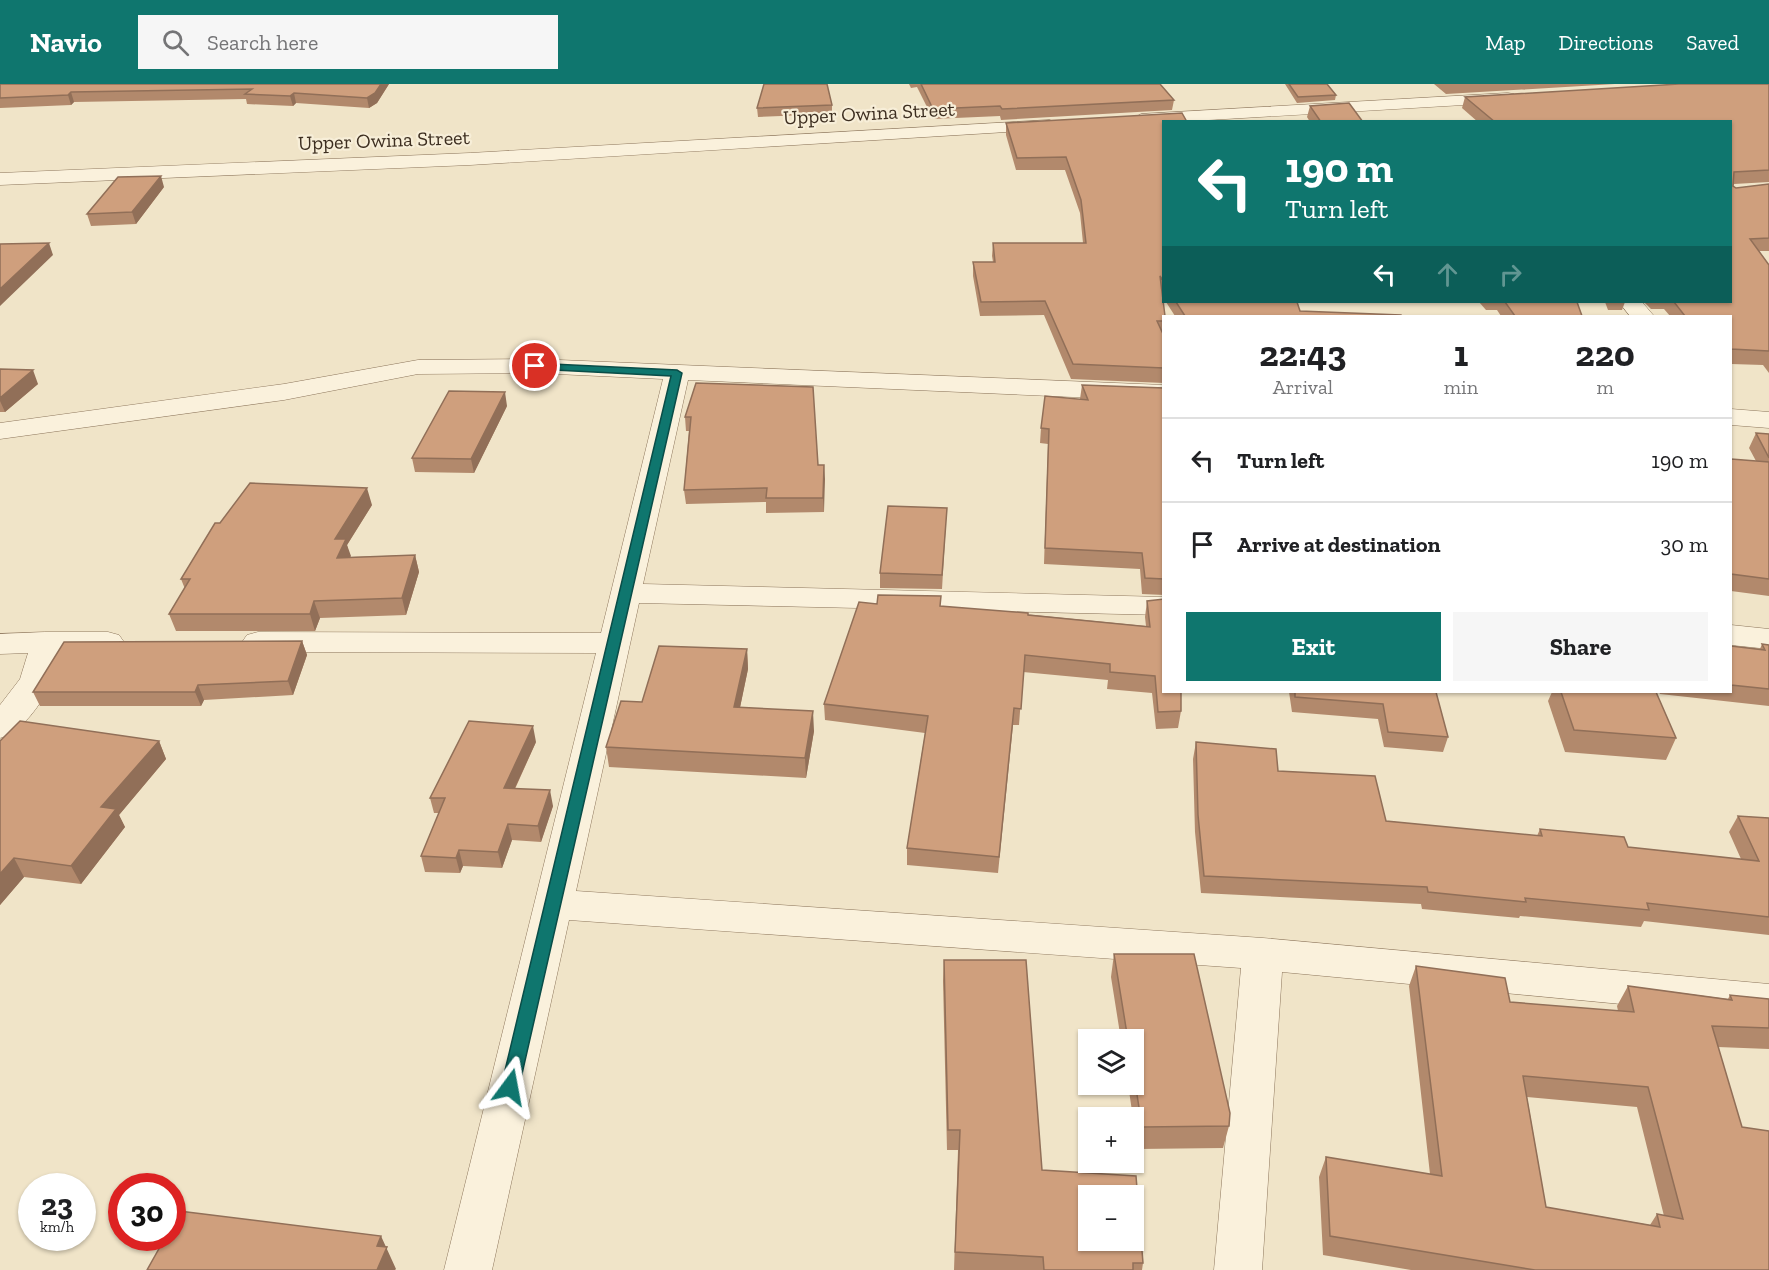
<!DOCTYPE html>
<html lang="en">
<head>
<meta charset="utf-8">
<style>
  :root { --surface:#fff; --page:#f6f6f6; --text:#202124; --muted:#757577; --line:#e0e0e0; --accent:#0f766e }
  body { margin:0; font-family:"Zilla Slab",serif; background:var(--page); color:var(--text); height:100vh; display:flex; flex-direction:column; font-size:22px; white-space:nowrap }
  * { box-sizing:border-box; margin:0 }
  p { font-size:20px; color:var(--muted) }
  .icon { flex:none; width:33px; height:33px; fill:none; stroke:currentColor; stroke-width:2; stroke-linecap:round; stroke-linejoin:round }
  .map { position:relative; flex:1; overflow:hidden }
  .panel { position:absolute; left:1162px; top:231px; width:570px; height:378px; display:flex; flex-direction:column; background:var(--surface); border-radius:0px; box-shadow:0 2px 4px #0004 }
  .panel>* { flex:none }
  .top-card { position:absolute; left:1162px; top:36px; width:570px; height:183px; border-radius:0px; box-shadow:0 2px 4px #0004; background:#0f766e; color:#fff; overflow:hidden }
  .fabs { position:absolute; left:1078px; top:945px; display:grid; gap:12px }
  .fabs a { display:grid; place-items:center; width:66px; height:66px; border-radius:0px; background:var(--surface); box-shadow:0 2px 4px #0004; font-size:30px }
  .speed { position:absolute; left:18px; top:1089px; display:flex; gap:12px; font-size:30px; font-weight:700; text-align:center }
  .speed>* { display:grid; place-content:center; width:78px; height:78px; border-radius:50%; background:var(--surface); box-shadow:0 2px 4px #0004; line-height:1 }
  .speed small { font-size:15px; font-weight:400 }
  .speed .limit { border:9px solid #d22; background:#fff; color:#111 }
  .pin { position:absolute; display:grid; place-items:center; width:51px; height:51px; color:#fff; margin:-26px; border:3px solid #fff; border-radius:50%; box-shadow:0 2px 6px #0007 }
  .me { position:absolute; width:66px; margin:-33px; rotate:13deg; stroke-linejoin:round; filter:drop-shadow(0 0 4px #0008) }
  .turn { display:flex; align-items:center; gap:21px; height:126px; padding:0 24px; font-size:27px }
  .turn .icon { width:78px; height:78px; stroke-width:2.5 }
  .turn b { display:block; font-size:42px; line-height:51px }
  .lanes { display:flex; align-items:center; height:57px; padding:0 24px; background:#0003; justify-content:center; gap:30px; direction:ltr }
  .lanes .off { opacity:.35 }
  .eta { display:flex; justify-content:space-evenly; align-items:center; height:102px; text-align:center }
  .eta b { font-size:36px; font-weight:800; line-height:42px }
  .action { display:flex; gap:12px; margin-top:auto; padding:12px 24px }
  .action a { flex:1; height:69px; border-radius:0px; background:var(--accent); color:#fff; font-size:24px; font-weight:800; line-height:69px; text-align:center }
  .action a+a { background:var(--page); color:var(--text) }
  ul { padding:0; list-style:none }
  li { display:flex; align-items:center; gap:18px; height:84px; padding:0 24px; border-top:2px solid var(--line) }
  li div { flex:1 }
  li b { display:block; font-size:22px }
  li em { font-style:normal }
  header { display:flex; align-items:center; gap:36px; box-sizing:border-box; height:84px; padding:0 30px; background:var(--accent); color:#fff }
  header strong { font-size:28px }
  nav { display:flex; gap:33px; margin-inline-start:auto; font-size:21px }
  .search { width:420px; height:54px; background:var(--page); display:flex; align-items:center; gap:15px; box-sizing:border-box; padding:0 21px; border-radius:0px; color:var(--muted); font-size:22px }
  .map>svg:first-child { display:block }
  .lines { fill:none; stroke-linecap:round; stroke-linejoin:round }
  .minor-casing { stroke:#8d765c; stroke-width:1 }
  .minor { fill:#faf1dc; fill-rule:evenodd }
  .wall { fill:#b2896c; fill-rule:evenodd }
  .shaded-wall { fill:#916f58 }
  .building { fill:#cf9f7d; stroke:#916f58; stroke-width:1.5; fill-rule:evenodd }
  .route { fill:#0f766e; stroke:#0a4d48; stroke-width:1.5 }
  .labels { text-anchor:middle; stroke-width:4.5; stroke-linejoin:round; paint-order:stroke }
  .far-street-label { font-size:20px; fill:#3d2e20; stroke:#f7eed8 }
</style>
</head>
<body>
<header>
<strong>Navio</strong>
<div class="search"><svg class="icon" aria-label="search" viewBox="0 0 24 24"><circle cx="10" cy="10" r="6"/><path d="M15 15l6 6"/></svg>Search here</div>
<nav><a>Map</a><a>Directions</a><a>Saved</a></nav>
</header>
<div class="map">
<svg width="1769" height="1186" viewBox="0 0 1769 1186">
  <rect width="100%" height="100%" fill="#f0e4c8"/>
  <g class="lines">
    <g class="minor-casing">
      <path id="minor" d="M1508,9L1514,10L1517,14L1514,18L1141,40L1132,35L1141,30Z
        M1050,36L1059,41L1056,45L470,81L0,101V89L470,69Z
        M1619,218H1642L1654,232H1630Z
        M535,275L1164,301V317L688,296L643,500L1164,513V531L639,519L576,807L1263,854L1769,900V934L1282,888L1262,1186H1214L1241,884L569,836L492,1186H444L596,569L258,568L247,565L242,558L247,551L258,548L601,549L663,295L535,289L418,290L284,316L0,355V339L284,300L418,276Z
        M1731,325L1769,328V344L1731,341Z
        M1731,541L1769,545V565L1731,561Z
        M45,548H108L119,551L124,558L119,565L108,568H60C58,597 28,647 0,654V621L20,595L28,569L0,570V550Z"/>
    </g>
    <use href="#minor" class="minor"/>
  </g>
  <path class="wall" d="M0,0H389L377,19L369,24L296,19L293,22L247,20L246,15L74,18L71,21L0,24Z
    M909,0H1160L1174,16L1172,26L1001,36L1000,32L933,35L917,3L911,4Z
    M1285,0H1327L1336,11L1335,16L1297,19Z
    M1434,0H1615L1446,10Z
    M1769,0V99V98L1734,100L1733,102L1736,104L1769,100V167H1759L1769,181V289L1763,281L1731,280V232H1670L1664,225H1651L1644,218H1731V38H1478L1462,24L1465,13Z
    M832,21V30L758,33L757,24Z
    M1310,22L1363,38H1310L1307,33Z
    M1164,38V215L1163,213L1164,232V299L1071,295L1044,231L980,232L973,192V178H993L992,172L993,159H1083L1080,129L1065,86H1016L1006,51V39Z
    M164,103L136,140L91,142L87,130Z
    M1166,218H1297L1300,227L1402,232H1175Z
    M1479,218H1577L1582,232H1501L1497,226H1486Z
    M1605,218H1625L1622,226H1608Z
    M0,285L38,300L5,328H0Z
    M696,299L818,381H824V428L766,429V418L686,420L684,406L689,347H686L685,333Z
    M1082,301L1164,304V511L1142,510L1140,485L1044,480L1048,360L1040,359L1041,344L1080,315Z
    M507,322L474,389L415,388L412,374Z
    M1756,349L1769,350V512L1731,507V375L1756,377L1749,364Z
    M372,421L347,461L350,473L415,471L419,488L406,531L320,534L315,547H176L169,530L185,505L181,495Z
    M946,438L942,505L880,504V489Z
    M1147,517L1181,627L1178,644L1156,645L1152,609L1107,605L1108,596L1023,588L1019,641H1013L998,789L907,781V764L925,649L825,636L824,620L877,520L941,522L1146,542L1145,533Z
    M302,557L307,571L293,611L204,616L201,622H40L33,608Z
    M1762,560L1769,561V622L1660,610L1659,608H1731V562L1760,565Z
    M747,565L748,585L740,623L814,647L806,694L609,683L606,663L642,618Z
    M1289,608H1436L1448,653L1443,668L1384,663L1378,635L1292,628Z
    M1552,608H1656L1676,654L1666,676L1565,668L1548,617Z
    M0,657H159L166,675L119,731L125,743L81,800L24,793L0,821Z
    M536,658L515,705L553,722L541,758L512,756L502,784L463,782L460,789L425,788L421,772L439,729H434L430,714Z
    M1196,658L1278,687L1386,737L1537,752L1540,745L1628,763L1741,775L1729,748L1738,732L1769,734V851L1644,837L1641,843L1520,832L1519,834L1422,825L1421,820L1201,809L1195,748L1193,675Z
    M1114,870L1229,1042L1223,1064L1138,1065L1134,1040V1034H1133L1128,1000H1134V956H1121L1111,893Z
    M944,876L1042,1086L1143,1179L1142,1186H954L958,1066H947L943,897Z
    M1416,882L1510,918L1618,927L1617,922L1628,902L1728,915L1730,911L1769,915V965L1718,963L1769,1186H1411L1323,1171L1319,1093L1326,1073L1430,1090L1409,902ZM1527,1013L1637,1023L1664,1132L1657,1130L1650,1141L1546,1123Z"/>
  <path class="shaded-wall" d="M381,0H389L377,19L369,24L367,14Z
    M71,8L74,18L71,21L68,11Z
    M294,9L296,19L293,22L290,12Z
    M161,92L164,103L136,140L132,128Z
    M49,159L53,171L0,222V205Z
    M33,286L38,300L5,328L0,317V314Z
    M505,308L507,322L474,389L471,375Z
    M824,381L825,395L824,428L823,414Z
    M367,404L372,421L347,461L351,472L342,491L337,474L335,455Z
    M415,471L419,488L406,531L402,514Z
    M314,517L320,534L315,547L310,530Z
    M302,557L307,571L293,611L288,597Z
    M747,565L748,585L736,643L734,623Z
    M198,601L204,616L201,622L195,608Z
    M813,627L814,647L806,694L805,674Z
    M533,642L536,658L508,719L504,704Z
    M159,657L166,675L119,731L125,743L81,800L71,782L101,723Z
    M550,706L553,722L541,758L538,742Z
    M508,740L512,756L502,784L498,768Z
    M459,766L463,782L460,789L456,774Z
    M14,774L24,793L0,821V790Z
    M381,1152L396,1185L395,1186H377V1162Z"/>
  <path class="building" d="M0,0H381L375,9L367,14L294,9L290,12L245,10L252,5L71,8L68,11L0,14Z
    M764,0H827L832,21L757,24Z
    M921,0H1160L1174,16L1002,25L1000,22L933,25Z
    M1289,0H1327L1336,11L1298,13Z
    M1679,0H1769V86L1734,88L1733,102L1736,104L1769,100V154L1750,155L1769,181V267L1731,265V232H1685L1674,218H1731V38H1495L1465,13Z
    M1349,19L1363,38H1321L1310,22Z
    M1182,29L1187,38H1164V198L1160,192L1165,232H1164V237H1157L1164,252V284L1073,280L1045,217L981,218L973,178H995L993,159H1086L1081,116L1066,73L1017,74L1006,39Z
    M161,92L132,128L87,130L118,93Z
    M49,159L0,205V160Z
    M1176,218H1297L1300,227L1401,231L1402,232H1185Z
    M1505,218H1577L1582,232H1515Z
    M0,285L33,286L0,314Z
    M696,299L813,303L818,381H824L823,414H766L767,404L684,406L691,333H685Z
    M1082,301L1164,304V495L1145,494L1142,469L1045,464L1049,345L1041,344L1045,312L1088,316Z
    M449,307L505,308L471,375L412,374Z
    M1756,349L1769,350V374Z
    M1731,375L1769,378V495L1731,490Z
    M250,399L367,404L335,455H346L337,474L415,471L402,514L314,517L310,530H169L190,495H181L215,439H220Z
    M888,422L947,424L942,491L880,489Z
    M878,511L941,512L940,522L1028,529V531L1150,543L1147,517L1164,515V608H1181V627L1158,628L1155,592L1110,588V580L1025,571L1021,625L1014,624L999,773L907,764L928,632L824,620L859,518L877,520Z
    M302,557L288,597L198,601L195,608H33L64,558Z
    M1762,560L1769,561V605L1731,601V562L1765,566Z
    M659,562L747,565L734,623L813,627L805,674L606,663L621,617L642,618Z
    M1295,608H1436L1448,653L1388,648L1383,620L1295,613Z
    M1561,608H1656L1676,654L1574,646Z
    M20,637L159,657L101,723L116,725L71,782L14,774L0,790V657Z
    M469,637L533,642L504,704L550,706L538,742L508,740L498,768L459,766L456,774L421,772L445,714H430Z
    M1196,658L1276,665L1278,687L1375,692L1386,737L1542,752L1540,745L1624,753L1628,763L1759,777L1738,732L1769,734V833L1647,819L1649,826L1525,814L1526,818L1428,808L1427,803L1204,792L1198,731Z
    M1114,870H1194L1230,1029L1229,1042L1142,1043L1134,991V956H1128Z
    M944,876H1026L1042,1086L1136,1092L1143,1179H1133V1186H1044L1043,1173L955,1168L960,1046H948ZM1089,1112H1134V1156H1089Z
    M1416,882L1505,894L1510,918L1634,928L1628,902L1732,916L1730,911L1769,915V944L1712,942L1742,1043L1769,1047V1186H1535L1330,1152L1326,1073L1442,1092ZM1523,992L1648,1003L1683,1135L1657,1130L1660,1143L1546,1123Z
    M179,1127L381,1152L377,1162L387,1163L377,1186H147L165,1154H172V1140Z"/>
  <path class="route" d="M531,279L677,286L682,289L519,1003L517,1008L510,1011L504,1008L501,1003L671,292L535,285L531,284Z"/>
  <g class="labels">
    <g class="far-street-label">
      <text transform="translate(869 29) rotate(-3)" y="7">Upper Owina Street</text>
      <text transform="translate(384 56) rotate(-2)" y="7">Upper Owina Street</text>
    </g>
  </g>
</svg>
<div class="fabs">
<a><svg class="icon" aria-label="layers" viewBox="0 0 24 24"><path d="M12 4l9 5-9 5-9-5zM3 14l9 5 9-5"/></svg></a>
<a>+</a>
<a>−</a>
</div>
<div class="speed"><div>23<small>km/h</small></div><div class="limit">30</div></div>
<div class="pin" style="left:535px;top:282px;background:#d93025"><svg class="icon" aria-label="arrive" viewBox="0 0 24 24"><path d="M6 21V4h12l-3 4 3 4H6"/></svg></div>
<svg class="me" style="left:510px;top:1003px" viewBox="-20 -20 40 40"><path d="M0-17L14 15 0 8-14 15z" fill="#0f766e" stroke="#fff" stroke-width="4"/></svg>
<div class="top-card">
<div class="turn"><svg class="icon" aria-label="left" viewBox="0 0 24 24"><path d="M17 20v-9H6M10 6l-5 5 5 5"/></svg><div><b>190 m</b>Turn left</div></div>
<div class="lanes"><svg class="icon" aria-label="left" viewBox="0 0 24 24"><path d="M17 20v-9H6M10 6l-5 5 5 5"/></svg><svg class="icon off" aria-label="ahead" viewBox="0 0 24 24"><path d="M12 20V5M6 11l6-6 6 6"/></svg><svg class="icon off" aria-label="right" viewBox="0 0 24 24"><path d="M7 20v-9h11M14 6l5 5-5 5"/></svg></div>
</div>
<section class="panel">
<div class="eta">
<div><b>22:43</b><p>Arrival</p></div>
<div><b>1</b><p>min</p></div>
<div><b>220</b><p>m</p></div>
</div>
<ul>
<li><svg class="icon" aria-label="left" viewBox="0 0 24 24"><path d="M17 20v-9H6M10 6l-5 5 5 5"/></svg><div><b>Turn left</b></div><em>190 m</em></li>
<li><svg class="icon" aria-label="arrive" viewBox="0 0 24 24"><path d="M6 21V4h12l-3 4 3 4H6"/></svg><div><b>Arrive at destination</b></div><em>30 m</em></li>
</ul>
<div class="action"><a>Exit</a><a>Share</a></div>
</section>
</div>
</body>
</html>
